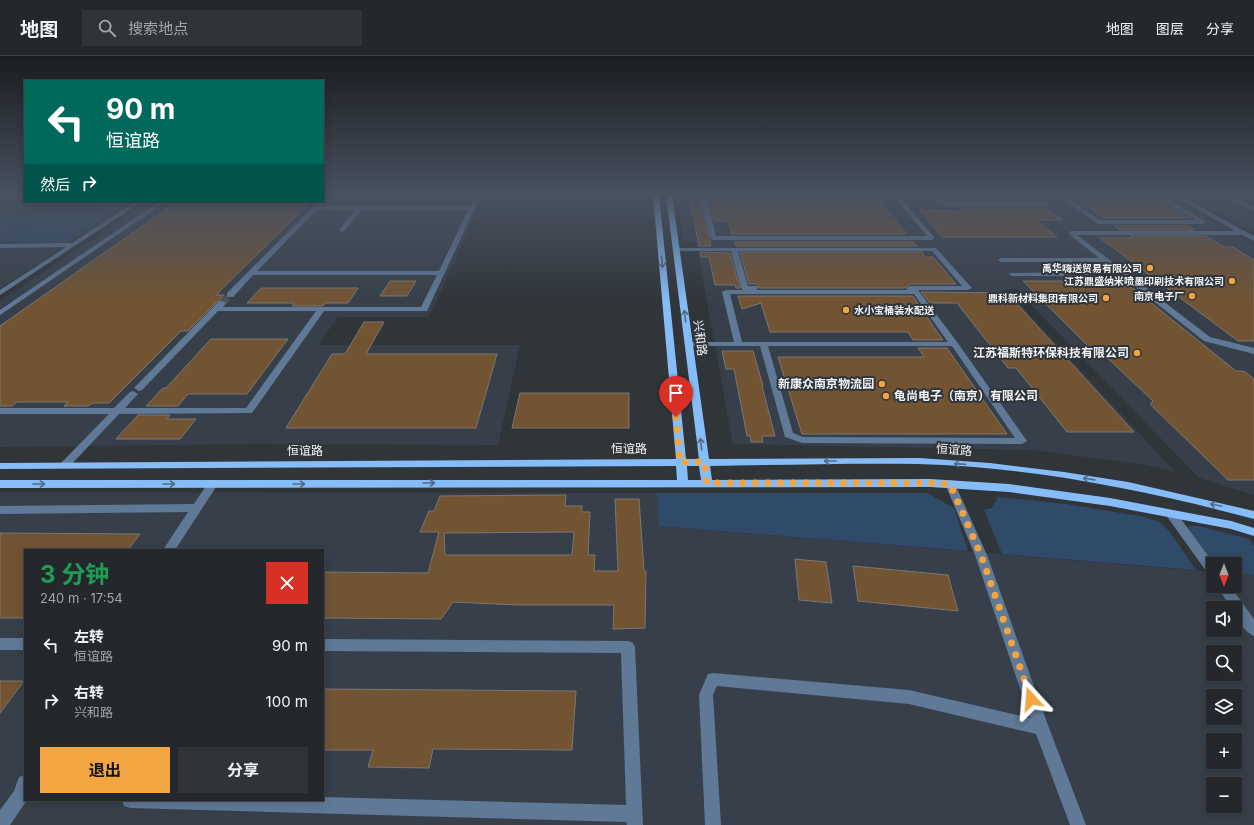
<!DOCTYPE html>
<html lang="zh">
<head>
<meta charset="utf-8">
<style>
  :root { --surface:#24282c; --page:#303438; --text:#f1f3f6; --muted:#a3a6a9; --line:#414448; --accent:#f2a541 }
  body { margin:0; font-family:Inter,"Noto Sans SC",sans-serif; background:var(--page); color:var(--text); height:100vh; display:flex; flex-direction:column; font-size:15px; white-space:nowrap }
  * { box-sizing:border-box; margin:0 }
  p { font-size:13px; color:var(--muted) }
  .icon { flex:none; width:22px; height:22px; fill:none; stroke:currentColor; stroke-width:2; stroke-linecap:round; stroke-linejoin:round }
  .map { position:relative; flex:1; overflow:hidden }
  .side { position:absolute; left:24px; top:493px; width:300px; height:252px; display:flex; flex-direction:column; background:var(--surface); border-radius:0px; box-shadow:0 2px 10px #0003,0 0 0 1px var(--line) }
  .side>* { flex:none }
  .top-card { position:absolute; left:24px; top:24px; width:300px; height:122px; border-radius:0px; box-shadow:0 2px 10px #0003,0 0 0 1px var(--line); background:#00695c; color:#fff; overflow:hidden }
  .needle { width:26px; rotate:180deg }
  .tools { position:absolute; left:1206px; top:501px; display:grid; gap:8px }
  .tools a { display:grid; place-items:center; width:36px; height:36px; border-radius:0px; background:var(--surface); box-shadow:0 2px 10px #0003,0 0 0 1px var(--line); font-size:20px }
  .pin { position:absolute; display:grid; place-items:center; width:34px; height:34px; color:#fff; margin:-41px -17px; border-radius:50% 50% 50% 0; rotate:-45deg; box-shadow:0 0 4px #0007 }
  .pin .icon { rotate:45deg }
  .me { position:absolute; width:44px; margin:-22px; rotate:341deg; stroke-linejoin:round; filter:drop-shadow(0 0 3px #0008) }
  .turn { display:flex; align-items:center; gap:14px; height:84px; padding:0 16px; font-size:18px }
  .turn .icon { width:52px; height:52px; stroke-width:2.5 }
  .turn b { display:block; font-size:28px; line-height:34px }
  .then { display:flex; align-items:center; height:38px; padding:0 16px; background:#0003; gap:8px; font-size:15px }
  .round { display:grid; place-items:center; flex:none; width:42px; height:42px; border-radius:0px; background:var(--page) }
  .head { display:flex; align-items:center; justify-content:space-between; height:68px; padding:0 16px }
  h1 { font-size:24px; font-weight:700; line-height:30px; color:#1e9e55 }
  .cta { display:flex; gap:8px; margin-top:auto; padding:8px 16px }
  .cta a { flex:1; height:46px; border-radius:0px; background:var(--accent); color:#111; font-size:16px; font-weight:700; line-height:46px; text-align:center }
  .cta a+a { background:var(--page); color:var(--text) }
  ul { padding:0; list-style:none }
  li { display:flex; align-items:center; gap:12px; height:56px; padding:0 16px }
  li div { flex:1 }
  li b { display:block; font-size:15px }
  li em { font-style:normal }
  header { display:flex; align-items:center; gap:24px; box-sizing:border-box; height:56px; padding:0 20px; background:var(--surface); border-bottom:1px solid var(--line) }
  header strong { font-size:19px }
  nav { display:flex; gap:22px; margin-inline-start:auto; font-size:14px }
  .search { width:280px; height:36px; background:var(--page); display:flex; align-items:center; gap:10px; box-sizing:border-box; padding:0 14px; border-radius:0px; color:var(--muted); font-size:15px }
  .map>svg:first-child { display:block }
  .built { fill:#37404a; fill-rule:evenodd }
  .green { fill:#304b69 }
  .building { fill:#725433; stroke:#7c7771; fill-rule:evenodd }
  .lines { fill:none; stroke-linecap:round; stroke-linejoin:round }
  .minor-tunnel { stroke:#4d5257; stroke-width:8; stroke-dasharray:8 4; stroke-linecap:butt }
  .minor { fill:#5f7997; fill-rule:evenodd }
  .major { fill:#86bdf9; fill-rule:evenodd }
  .oneway { stroke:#526b86 }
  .route { stroke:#f2a541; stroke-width:7; stroke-dasharray:0 12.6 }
  .poi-dot { fill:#f2a541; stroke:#30353a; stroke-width:1.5 }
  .labels { text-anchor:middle; stroke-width:4; stroke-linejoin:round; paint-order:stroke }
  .far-poi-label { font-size:10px; font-weight:bold; fill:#f2f5f9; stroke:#30353a; text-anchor:end }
  .street-label { font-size:12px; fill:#f2f5f9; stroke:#30353a }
  .poi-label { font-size:12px; font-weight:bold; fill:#f2f5f9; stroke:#30353a; text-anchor:end }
</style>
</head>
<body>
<header>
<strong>地图</strong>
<div class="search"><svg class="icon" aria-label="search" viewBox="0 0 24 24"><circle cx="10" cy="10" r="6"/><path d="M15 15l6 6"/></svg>搜索地点</div>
<nav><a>地图</a><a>图层</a><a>分享</a></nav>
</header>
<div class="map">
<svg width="1254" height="769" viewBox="0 0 1254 769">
  <rect width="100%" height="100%" fill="#30353a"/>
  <path class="built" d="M0,139H25V145H134L0,233Z
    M323,139H484L429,261H338L318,289H520L498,389L254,388L0,391V245L150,145H323Z
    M678,139H1168L1254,189V439L1199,422L1016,233L1004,234L1009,237L1175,416L1142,408L1032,394L733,388L696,186H683Z
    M1187,139H1254V177Z
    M0,436L657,437L659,470L1213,516V530H1235V517L1254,519V769H0ZM25,494H323V744H25ZM1213,552H1235V574H1213ZM1213,596H1235V618H1213ZM1213,640H1235V662H1213ZM1213,684H1235V706H1213ZM1213,728H1235V750H1213Z"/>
  <path class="green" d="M111,145H131L68,185L56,187H23V184L0,186V184L55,153L60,151L87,150Z
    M9,160H40L0,182V165Z
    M657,437H927L954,452L968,495L659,470Z
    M998,441L1066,448L1145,461L1161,467L1169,475L1196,514L1002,498L984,454L992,452Z
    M1189,470H1199L1249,483L1254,490V519L1235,517V508H1213L1189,475Z"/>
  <path class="building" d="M713,139H874L907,178H732L728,165H714L708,140Z
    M948,139H1030L1036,144H953Z
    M1071,139H1149L1189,162H1104Z
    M689,140H699L711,190H699Z
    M178,145H311L216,239H224L188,275H181L109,347H93L88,350H64L68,346H17L12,350H0V270Z
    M1046,152L1063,164H1036L1057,181H942L920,154L964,155L960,152Z
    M1114,170H1188L1195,174H1120Z
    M1130,180H1206L1224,191H1233L1254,204V285H1238L1100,182H1132Z
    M734,186H913L917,190H736Z
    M700,196L730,197L740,232H736L735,229H715L709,201H701Z
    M740,196H922L925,201H933L956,228H910L905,232H759L757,228H749Z
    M390,225H416L407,240H380Z
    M1023,225H1124L1236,315H1244L1254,323V424H1228L1150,348L1153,345L1099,294H1092Z
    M261,232H358L348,247H325L323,250H292L294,247H247Z
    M921,236L1007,237L1134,376H1067L1016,312H1008L957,247H930Z
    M738,240H913L918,247H917L943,284H913L908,276H770L761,247L742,253Z
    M364,266H384L366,298H497L476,372H286L332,298H345Z
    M211,283H288L247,338H188L178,350H146L163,332H166Z
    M918,292H947L1007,378H802L778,301H924Z
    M722,295H753L763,330H762L775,380H762L763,386H751L750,380H747L734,313H726Z
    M520,337H629V372H512Z
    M138,359H170L167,363H196L180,383H116Z
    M566,439L565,450H582V456H590L588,499H595L594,515H618L615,443H639L644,515H646L645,572L613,573L614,549H518L453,546L441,563L323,562V516L428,517L439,476H420L429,455H434L440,440ZM574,476L572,499H445L444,477Z
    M0,477L140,478L128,494H25V562H0Z
    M795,503L826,506L832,547L799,544Z
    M853,510L948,519L958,555L858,545Z
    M0,625H24L0,657Z
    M323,633L576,635L572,694L433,693L429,712L368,711L373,694H323Z"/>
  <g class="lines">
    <path class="minor-tunnel" d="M222,247L230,239"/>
    <path class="minor" d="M325,139H331L326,145H322Z
      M475,139H481L427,255H324L252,357L119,358L68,412H60L59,410L60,408L109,358H0V352H114L130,336L133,335L138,338L125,352H246L316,255H218L142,334L139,335L134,332L219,245H222L226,247L223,251H421L437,219H253L233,241H227V237L317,147H321L320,150H470ZM317,154H355L339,174L342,176L344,175L362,154H468L439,215H257Z
      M700,139H706L716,180H927L892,139H898L935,182L932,184H713L710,182Z
      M934,139H940L948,146H1040L1031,139H1038L1049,148L1046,150H946Z
      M1058,139H1065L1099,164H1196L1154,139H1161L1206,166L1203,168H1098Z
      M1172,139H1179L1254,180V185L1242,179H1077L1210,281L1254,292V298L1204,285L1104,206H1075L1089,218L1085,220H1012L1010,219V217L1078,216L1067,206H1001L998,204L1001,202H1099L1069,178L1068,177L1071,175H1235Z
      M1224,139H1232L1254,151V155Z
      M136,145H143L0,239V234L66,191L0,192V188L72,187Z
      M160,145H167L0,259V254Z
      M674,192H936L972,232L968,234H918L957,286L1027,385L1022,388L802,387L785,381L760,290H688L684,288L688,286H734L722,236L726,234H743L741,232L731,195H676L674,194ZM738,195H932L962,230H910L906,232L908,234H756L758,232L757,230H748ZM730,238H914L948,286H742ZM768,290H952L1015,382L803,381L793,377Z
      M213,424L217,425L218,428L175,494H163L188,456L0,458V450L194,448L209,425Z
      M950,424L954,425L955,428L987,499L1049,672L1086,769H1070L1036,678L909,648L717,630L713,639L721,769H705L699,639L708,618L713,617L909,634L1030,662L975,499L945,428L946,425Z
      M1172,455L1176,456L1214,508L1213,521L1209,519L1168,462L1166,459L1168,456Z
      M1217,530H1230L1254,563V580C1245,577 1235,561 1235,552H1231Z
      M0,582H25V594H0Z
      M323,583L628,585L633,587L635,591L643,769H627L626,766L130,752L124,750L122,744H323V741L626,749L621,597L323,595Z
      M25,719V744H27L10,769H0V754L14,735L19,721Z"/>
    <path class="major" d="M653,139H659L686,403H699L666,139H672L709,403L919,402L990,407L1064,416L1128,426L1254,455V463C1145,434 1031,411 918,408C849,407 779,409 710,410L712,424L930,423L1009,428L1110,442L1231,465L1254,472V480L1231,473L1110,450L1009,436L930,431L0,432V424H677L676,410L0,413V407L676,403ZM687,410H699L701,424H688Z"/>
  </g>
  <defs><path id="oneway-shaft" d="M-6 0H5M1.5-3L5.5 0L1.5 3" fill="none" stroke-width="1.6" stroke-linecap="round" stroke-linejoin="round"/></defs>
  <g class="oneway">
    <use href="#oneway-shaft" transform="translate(662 206) rotate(85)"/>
    <use href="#oneway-shaft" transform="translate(685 260) rotate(-97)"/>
    <use href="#oneway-shaft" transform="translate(701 388) rotate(-97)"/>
    <use href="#oneway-shaft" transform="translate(830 405) rotate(180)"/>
    <use href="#oneway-shaft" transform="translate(960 408) rotate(-176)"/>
    <use href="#oneway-shaft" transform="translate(1089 423) rotate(-172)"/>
    <use href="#oneway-shaft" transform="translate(429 427)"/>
    <use href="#oneway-shaft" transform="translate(39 428)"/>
    <use href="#oneway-shaft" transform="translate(169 428)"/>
    <use href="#oneway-shaft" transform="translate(299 428)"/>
    <use href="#oneway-shaft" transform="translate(1216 449) rotate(-168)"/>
  </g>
  <linearGradient id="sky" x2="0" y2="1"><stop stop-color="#1a1d20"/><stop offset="0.56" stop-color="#485160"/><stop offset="1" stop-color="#485160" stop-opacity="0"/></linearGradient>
  <rect width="1254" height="247" fill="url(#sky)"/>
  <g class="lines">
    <path class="route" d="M676,361L680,406H704L707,427H930L950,428L981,499L1031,643"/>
  </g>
  <g class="poi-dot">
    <circle cx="1150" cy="212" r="4"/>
    <circle cx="1232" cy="225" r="4"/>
    <circle cx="1192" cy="240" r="4"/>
    <circle cx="1106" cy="242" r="4"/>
    <circle cx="846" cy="254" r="4"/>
    <circle cx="1137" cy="297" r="4"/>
    <circle cx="882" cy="328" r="4"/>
    <circle cx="886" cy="340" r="4"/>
  </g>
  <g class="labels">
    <g class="far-poi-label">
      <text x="1142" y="216">禹华嗨送贸易有限公司</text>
      <text x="1224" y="229">江苏鼎盛纳米喷墨印刷技术有限公司</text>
      <text x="1184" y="244">南京电子厂</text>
      <text x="1098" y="246">鼎科新材料集团有限公司</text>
      <text x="854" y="258" text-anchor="start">水小宝桶装水配送</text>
    </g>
    <g class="street-label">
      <text transform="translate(700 282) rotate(83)" y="4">兴和路</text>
      <text x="629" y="397">恒谊路</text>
      <text transform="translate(954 394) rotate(4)" y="4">恒谊路</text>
      <text x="305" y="399">恒谊路</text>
    </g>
    <g class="poi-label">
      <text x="1129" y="301">江苏福斯特环保科技有限公司</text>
      <text x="874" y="332">新康众南京物流园</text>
      <text x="894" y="344" text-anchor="start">龟尚电子（南京）有限公司</text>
    </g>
  </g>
</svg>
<div class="tools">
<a><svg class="needle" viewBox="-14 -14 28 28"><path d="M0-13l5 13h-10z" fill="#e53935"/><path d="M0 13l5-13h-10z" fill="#a3a6a9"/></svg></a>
<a><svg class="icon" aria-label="sound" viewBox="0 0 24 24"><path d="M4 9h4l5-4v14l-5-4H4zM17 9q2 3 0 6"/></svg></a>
<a><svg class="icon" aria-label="search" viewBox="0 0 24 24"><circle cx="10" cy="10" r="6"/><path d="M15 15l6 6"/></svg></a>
<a><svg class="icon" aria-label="layers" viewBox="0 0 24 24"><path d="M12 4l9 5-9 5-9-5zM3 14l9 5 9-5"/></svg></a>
<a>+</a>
<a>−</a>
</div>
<div class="pin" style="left:676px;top:361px;background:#d93025"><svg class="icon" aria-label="arrive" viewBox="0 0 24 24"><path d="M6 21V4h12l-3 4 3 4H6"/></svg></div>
<svg class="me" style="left:1031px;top:643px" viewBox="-20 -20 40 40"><path d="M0-17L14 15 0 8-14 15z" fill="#f2a541" stroke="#fff" stroke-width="4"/></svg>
<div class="top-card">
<div class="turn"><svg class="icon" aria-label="left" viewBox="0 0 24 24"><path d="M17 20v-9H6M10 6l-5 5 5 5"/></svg><div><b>90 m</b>恒谊路</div></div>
<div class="then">然后<svg class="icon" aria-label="right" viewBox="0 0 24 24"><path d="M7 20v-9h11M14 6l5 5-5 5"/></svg></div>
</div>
<section class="side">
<div class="head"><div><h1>3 分钟</h1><p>240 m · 17:54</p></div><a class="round" style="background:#d93025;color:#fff"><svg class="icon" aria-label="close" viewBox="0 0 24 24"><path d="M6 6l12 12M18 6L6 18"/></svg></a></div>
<ul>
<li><svg class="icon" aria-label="left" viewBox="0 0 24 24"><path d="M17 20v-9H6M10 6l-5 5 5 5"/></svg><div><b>左转</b><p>恒谊路</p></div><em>90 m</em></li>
<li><svg class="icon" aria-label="right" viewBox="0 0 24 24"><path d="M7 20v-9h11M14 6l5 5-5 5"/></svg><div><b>右转</b><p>兴和路</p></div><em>100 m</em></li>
</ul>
<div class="cta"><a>退出</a><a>分享</a></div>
</section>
</div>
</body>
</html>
